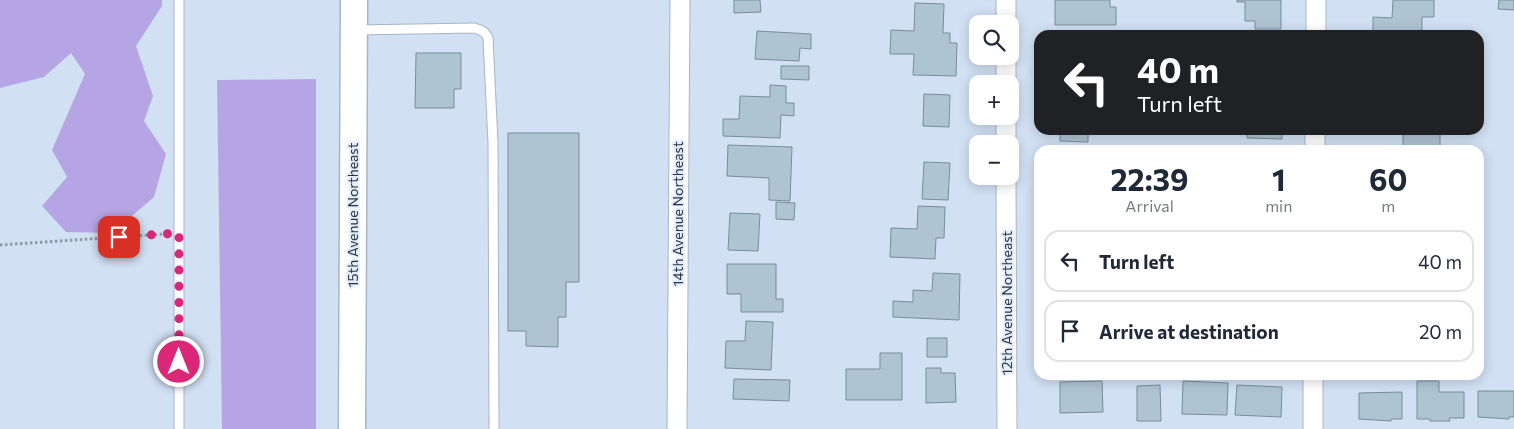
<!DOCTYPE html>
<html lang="en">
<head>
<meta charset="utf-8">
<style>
  :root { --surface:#fff; --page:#f6f6f7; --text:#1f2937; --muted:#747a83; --line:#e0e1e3 }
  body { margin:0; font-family:Commissioner,sans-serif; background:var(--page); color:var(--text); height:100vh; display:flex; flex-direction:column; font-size:19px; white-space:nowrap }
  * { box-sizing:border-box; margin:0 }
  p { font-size:16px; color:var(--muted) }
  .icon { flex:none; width:28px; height:28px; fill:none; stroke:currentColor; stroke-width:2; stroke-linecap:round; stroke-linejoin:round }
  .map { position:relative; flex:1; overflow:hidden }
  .details { position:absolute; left:1034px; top:145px; width:450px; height:235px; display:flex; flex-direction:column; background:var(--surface); border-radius:15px; box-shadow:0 2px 12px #0003 }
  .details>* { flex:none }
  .guide { position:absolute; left:1034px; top:30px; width:450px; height:105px; border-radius:15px; box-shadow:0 2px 12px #0003; background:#202124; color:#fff; overflow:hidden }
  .fabs { position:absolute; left:969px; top:15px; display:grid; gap:10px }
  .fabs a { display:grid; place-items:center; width:50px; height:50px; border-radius:10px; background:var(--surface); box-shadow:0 2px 12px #0003; font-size:25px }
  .pin { position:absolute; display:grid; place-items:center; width:42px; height:42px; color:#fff; margin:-21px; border-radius:10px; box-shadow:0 2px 8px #0006 }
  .me { position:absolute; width:55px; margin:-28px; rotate:0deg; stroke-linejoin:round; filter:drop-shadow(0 0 4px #0008) }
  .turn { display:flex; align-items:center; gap:18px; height:105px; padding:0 20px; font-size:22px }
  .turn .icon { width:65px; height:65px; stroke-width:2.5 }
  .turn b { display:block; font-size:35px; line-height:42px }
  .eta { display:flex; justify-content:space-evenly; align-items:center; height:85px; text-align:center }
  .eta b { font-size:30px; font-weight:700; line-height:35px }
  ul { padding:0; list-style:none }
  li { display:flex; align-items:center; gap:15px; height:62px; margin:0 10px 8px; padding:0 10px; border:2px solid var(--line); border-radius:15px }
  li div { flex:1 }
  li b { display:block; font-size:19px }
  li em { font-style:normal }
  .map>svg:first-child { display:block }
  .forest { fill:#b5a5e4 }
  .building { fill:#aec4d3; stroke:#788d9a }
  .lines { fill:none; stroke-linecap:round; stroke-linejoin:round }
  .service-casing { stroke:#a7b5c8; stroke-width:11 }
  .minor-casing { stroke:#a7b5c8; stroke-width:21 }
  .secondary-casing { stroke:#a7b5c8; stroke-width:29 }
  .path { stroke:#8e98a7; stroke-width:3; stroke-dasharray:2.5 2.5; stroke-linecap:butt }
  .service { stroke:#fff; stroke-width:9 }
  .minor { stroke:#fff; stroke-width:19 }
  .secondary { stroke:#fff; stroke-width:26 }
  .route { stroke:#db2777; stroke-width:9; stroke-dasharray:0 16.2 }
  .labels { text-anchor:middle; stroke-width:4; stroke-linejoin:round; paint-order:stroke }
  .street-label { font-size:14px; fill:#2e333b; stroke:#e1edfd }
</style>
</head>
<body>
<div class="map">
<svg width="1514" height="429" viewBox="0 0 1514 429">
  <rect width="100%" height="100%" fill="#d2e0f4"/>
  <path class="forest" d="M0,0H162V6L136,46L153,96L144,121L166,154L154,197L112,233L66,232L42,206L67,177L52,150L85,74L71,53L44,77L0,88Z
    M316,79V429H222L217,80Z"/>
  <path class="building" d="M734,0H760L761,12L734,13Z
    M1055,0H1110V7H1116V25H1055Z
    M1237,0H1281V29H1255V21H1245V2H1237Z
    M1393,0H1434V17H1422V35H1373V17L1392,18Z
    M1499,0H1514V10L1498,9Z
    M915,3L944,4L943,33H950V43H957L956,76L913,75L914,54H890L891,30L914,31Z
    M757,31L811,34V49L800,48L799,61L755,59Z
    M416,53H461V89H454V108H415Z
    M781,66H809V80L781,79Z
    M1479,71H1481V104H1479Z
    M770,85L786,86V103H794V116L781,115L780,138L723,136V119H739L740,96L770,97Z
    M924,94L950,95L949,127L923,126Z
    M1060,130H1088V142L1060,141Z
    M1247,130H1282V139L1247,138Z
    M1403,130H1440V150H1403Z
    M508,133H579V282H566V317H558V347L526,346V331H508Z
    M728,145L792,147L790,201L769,200V178L727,176Z
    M924,162L950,163L948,200L922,199Z
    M776,202L795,203L794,220L776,219Z
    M918,206L945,207L944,238H936L935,259L890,257L891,228L917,229Z
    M730,213L760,214L758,251L728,250Z
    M727,264H776V299H783V312H741V294H727Z
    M933,273L960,274L959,320L893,317V301L913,302V290L932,291Z
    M746,321L773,322L771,370L725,368L726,341H745Z
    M927,338H947V357H927Z
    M880,353H902V400H846V369H880Z
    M926,368H941V373H955L956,402L926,403Z
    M734,379L790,380L789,401L733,399Z
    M1102,381L1103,412L1060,413V382Z
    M1183,381L1228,383L1227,415L1182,414Z
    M1417,381H1439V392H1464V418H1449L1450,421H1430V419H1417Z
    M1160,385L1161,421H1137V386Z
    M1237,385L1282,387L1281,417L1235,415Z
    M1478,391H1514V417H1509V419L1478,417Z
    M1402,392V419H1391V421L1359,419V393Z"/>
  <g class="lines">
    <g class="service-casing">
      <path id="service" d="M356,30L474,28C481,30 485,31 488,38L493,143L494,429
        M179,429V0"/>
    </g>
    <g class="minor-casing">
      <path id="minor" d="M1006,0V24
        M1316,35V0
        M1006,56V84
        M1006,116V144
        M1315,150V130
        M1006,176L1007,429
        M677,429L680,0
        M1313,429V375"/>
    </g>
    <g class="secondary-casing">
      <path id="secondary" d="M352,429L354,0"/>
    </g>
    <path class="path" d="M0,245L164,234"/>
    <use href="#service" class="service"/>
    <use href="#minor" class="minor"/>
    <use href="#secondary" class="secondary"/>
  </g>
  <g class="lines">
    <path class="route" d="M119,237L179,233V362"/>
  </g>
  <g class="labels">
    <g class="street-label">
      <text transform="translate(678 214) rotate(-90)" y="5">14th Avenue Northeast</text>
      <text transform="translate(353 215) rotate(-90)" y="5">15th Avenue Northeast</text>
      <text transform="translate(1007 303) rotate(-90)" y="5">12th Avenue Northeast</text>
    </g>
  </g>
</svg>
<div class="fabs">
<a><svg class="icon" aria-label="search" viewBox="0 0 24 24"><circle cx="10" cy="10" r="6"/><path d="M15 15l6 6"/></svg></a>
<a>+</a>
<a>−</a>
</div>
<div class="pin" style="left:119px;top:237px;background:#d93025"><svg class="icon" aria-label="arrive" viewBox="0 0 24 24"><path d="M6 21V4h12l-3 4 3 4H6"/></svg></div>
<svg class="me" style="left:179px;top:362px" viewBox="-20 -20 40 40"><circle r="17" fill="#db2777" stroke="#fff" stroke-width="3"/><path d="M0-11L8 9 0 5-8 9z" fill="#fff"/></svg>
<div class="guide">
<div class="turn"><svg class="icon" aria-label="left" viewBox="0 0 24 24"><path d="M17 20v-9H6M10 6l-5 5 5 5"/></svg><div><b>40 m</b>Turn left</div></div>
</div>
<section class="details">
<div class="eta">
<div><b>22:39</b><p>Arrival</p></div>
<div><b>1</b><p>min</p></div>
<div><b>60</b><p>m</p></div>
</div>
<ul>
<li><svg class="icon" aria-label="left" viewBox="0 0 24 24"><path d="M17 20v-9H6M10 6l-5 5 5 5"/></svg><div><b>Turn left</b></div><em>40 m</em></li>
<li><svg class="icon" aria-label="arrive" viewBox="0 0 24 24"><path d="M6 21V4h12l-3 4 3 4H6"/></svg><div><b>Arrive at destination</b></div><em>20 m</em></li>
</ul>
</section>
</div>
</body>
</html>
